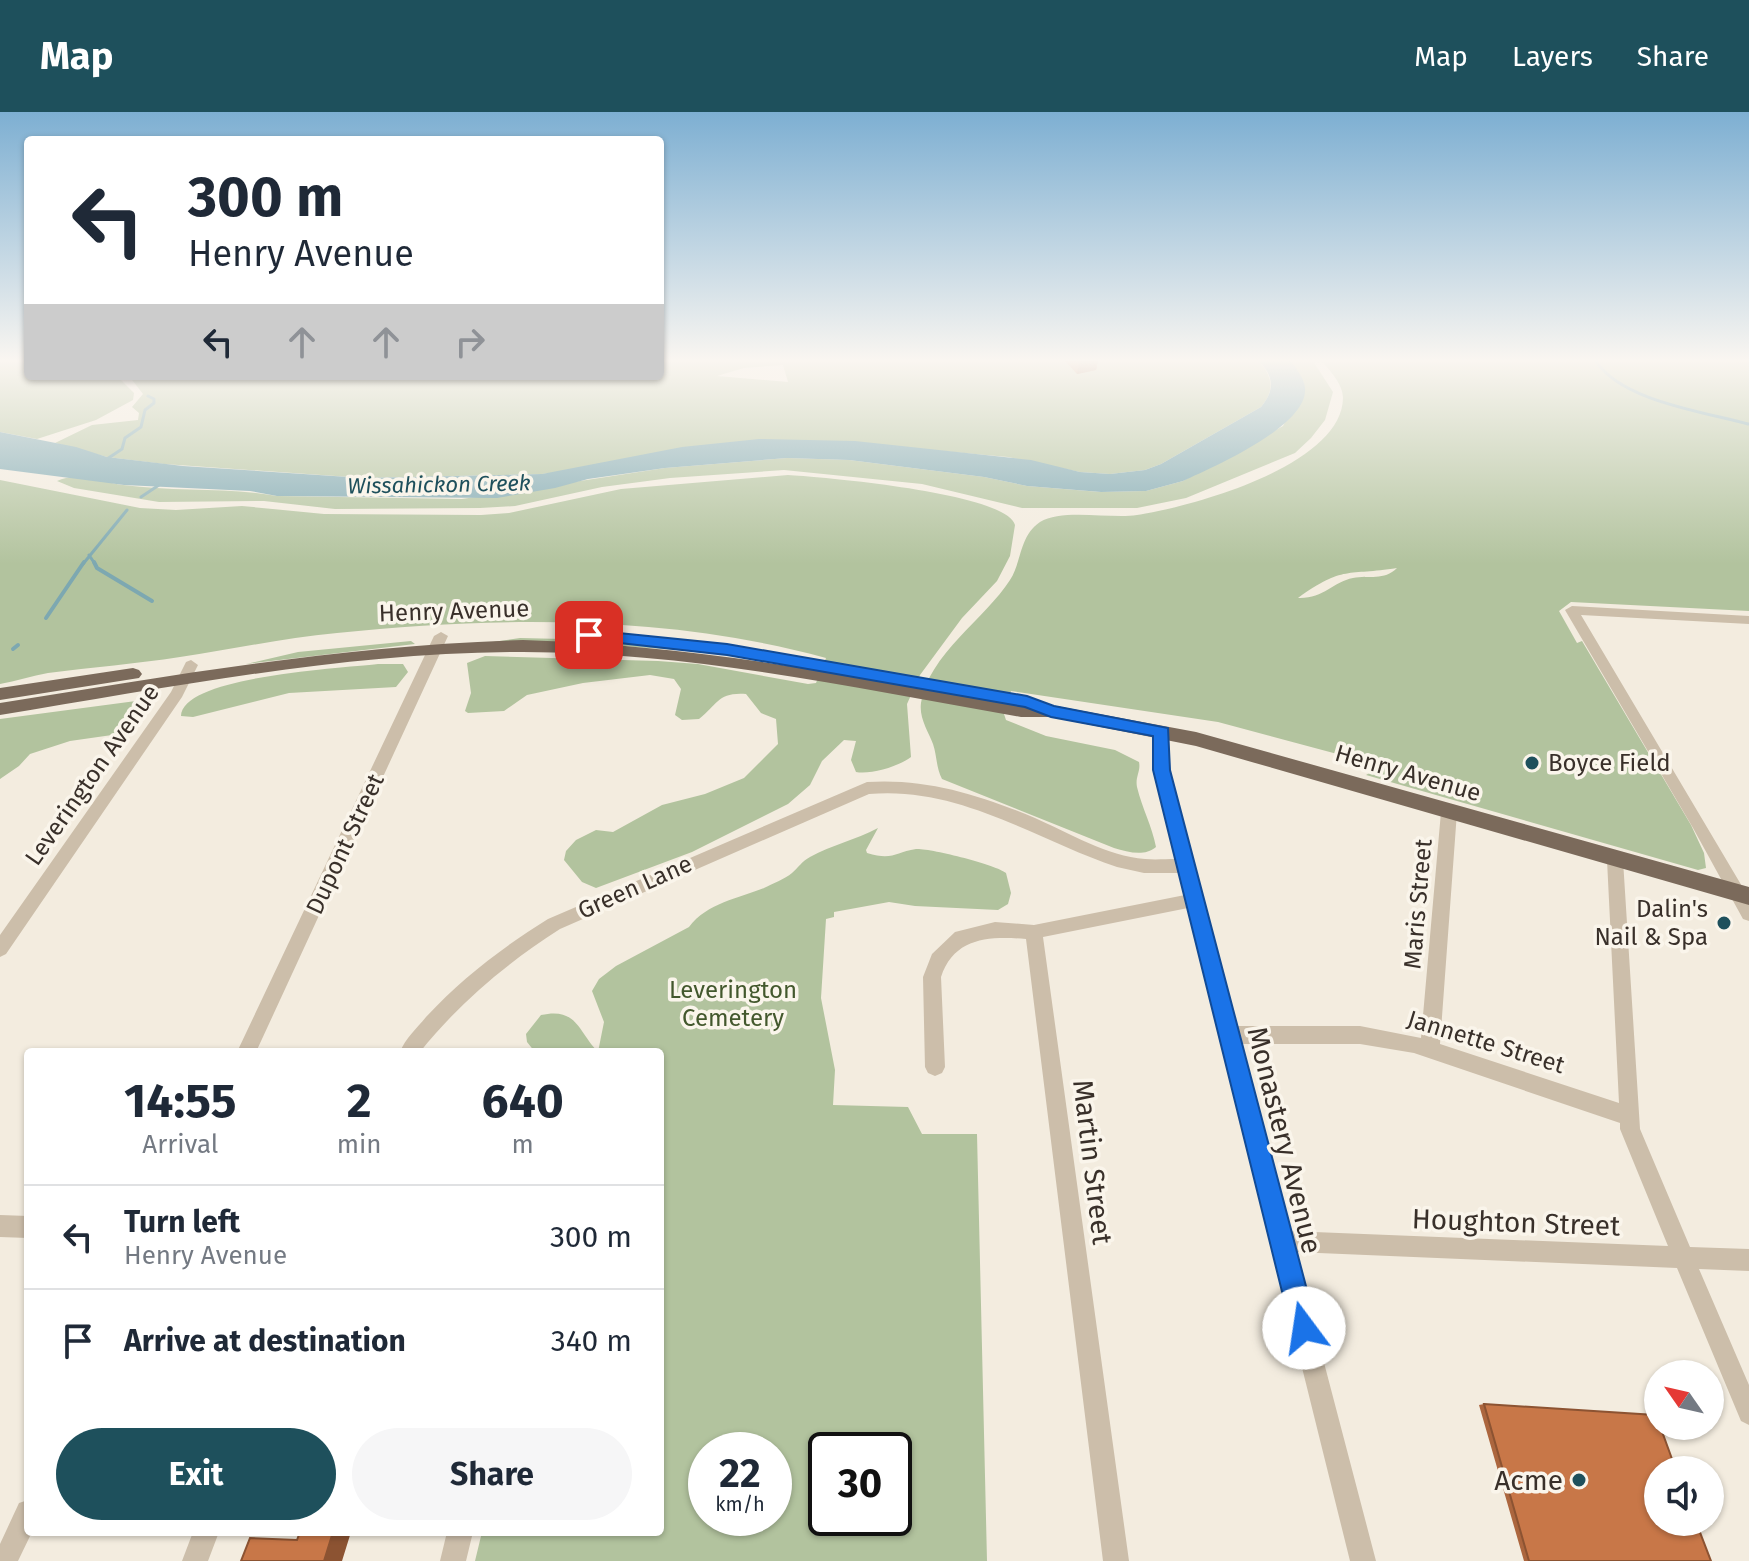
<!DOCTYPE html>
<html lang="en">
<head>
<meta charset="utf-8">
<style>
  :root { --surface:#fff; --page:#f6f6f7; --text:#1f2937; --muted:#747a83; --line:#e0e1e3; --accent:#1e505c }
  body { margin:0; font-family:"Fira Sans",sans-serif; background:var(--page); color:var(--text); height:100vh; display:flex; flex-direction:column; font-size:30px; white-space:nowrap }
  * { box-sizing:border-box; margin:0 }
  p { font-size:26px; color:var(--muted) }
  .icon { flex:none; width:44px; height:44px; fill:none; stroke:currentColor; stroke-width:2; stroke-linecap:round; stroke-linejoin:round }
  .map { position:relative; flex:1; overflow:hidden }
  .drawer { position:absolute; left:24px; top:936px; width:640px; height:488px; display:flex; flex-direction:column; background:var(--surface); border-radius:8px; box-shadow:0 2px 6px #0004 }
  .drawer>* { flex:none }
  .hud { position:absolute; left:24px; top:24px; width:640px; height:244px; border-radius:8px; box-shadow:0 2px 6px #0004; background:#fff; color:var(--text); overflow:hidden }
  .needle { width:52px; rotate:304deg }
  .buttons { position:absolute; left:1644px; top:1248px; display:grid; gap:16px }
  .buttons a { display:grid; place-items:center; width:80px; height:80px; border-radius:50%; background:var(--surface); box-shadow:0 2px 6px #0004; font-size:40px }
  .speed { position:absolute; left:688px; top:1320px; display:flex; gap:16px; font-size:40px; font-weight:700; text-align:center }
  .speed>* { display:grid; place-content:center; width:104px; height:104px; border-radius:50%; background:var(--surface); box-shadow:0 2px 6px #0004; line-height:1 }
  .speed small { font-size:20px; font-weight:400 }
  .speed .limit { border:4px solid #111; border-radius:12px; background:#fff; color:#111 }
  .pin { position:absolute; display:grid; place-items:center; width:68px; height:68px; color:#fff; margin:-34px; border-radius:16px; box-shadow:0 4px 12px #0006 }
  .me { position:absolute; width:88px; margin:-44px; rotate:346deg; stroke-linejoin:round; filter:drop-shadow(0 0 6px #0008) }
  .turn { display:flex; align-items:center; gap:28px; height:168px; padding:0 32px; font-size:36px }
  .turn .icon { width:104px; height:104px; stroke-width:2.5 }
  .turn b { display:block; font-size:56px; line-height:68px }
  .lanes { display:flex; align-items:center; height:76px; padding:0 32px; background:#0003; justify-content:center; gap:40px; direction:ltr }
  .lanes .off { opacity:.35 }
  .eta { display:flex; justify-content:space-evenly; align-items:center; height:136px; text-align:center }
  .eta b { font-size:48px; font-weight:700; line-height:56px }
  .action { display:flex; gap:16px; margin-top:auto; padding:16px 32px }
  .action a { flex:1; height:92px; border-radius:48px; background:var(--accent); color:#fff; font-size:32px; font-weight:700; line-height:92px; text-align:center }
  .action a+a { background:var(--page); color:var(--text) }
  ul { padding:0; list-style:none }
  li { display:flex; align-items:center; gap:24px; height:104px; padding:0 32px; border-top:2px solid var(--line) }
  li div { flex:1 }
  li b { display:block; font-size:30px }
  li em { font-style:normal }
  header { display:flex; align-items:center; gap:48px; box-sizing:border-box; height:112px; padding:0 40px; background:var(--accent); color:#fff }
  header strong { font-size:38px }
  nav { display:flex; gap:44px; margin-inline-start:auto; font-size:28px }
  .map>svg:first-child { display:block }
  .green { fill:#b2c39e; fill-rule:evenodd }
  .water { fill:#7da8b1 }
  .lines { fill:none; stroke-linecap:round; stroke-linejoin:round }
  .stream-far1 { stroke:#7da8b1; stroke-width:3 }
  .stream { stroke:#7da8b1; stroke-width:4 }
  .street { fill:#ccbeaa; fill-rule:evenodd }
  .primary { fill:#7b6a5b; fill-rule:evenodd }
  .wall { fill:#ac663e }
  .shaded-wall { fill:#8c5332 }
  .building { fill:#c87748; stroke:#8c5332; stroke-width:2 }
  .route { fill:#1a73e8; stroke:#114b97; stroke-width:2 }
  .poi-dot { fill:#1e505c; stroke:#faf5eb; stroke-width:3 }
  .labels { text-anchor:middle; stroke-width:7; stroke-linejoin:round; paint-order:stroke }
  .far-water-label { font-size:22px; font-style:italic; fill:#1e505c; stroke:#faf5eb }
  .street-label { font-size:24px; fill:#39302a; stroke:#faf5eb }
  .poi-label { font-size:24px; fill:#39302a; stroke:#faf5eb; text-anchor:start }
  .park-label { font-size:24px; fill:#43582d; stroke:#faf5eb }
  .near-street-label { font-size:28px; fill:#39302a; stroke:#faf5eb }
  .near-poi-label { font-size:28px; fill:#39302a; stroke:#faf5eb; text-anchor:end }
</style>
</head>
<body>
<header>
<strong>Map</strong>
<nav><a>Map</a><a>Layers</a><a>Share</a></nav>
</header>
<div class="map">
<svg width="1749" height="1449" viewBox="0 0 1749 1449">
  <rect width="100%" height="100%" fill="#f3ecdf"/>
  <path class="green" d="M0,249H28V264H117L134,281L133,288L96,308L37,327L0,320Z
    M660,249H1259C1273,266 1275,278 1261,295L1161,352L1145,358L1110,362L1080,360L1008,345L831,329L542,362L364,366L164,352L107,345L55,331L92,313L138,308L139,301L132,295L143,282L129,264H660ZM783,253L788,270L717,264L744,256Z
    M1291,249H1313L1333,280L1325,308L1311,326L1295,341L1186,386L1137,396H1022L922,372L784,358L670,366L602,375L515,394L480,396L335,397L264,389L159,390L74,376L57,369C76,359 103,370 123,373C175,380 227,375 277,384L462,387L665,356L787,346L849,348L984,365L1027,374L1100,380L1146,379L1183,369L1283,314L1304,271Z
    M1322,249H1749V499L1571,490L1559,499L1577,531L1582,529L1691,713L1704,741L1706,756L1698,758L1366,663L1382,654L1218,610L1011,579L1004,602L1006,608L1046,624L1115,638L1139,650C1141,659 1135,665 1137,675C1142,696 1152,714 1156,735C1144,745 1128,740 1114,736L942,667C936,655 937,644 933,632C928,619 919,606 921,591C928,543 986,506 1010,468C1022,450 1019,424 1040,410C1062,396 1110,407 1137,403C1190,395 1342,354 1343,286C1343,272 1330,259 1322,249ZM1397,456C1384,469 1369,463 1353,466C1333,470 1323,487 1298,486C1344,453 1347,464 1397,456Z
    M788,363C823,365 1007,381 1015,413L1010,444L997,469L962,506L920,563L907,592L911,645C900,654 870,663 856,660L851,648L856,629L844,628L822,649L810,673L788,692L692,740L596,776L582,770L564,748L566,739L576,728L596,718L613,720L662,693L705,682L744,666L778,632L776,607L761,601L746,582C718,580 718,592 699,607L682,608L675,603L681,577L674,567L650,563L583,571L527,583L504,599L468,601L465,599L471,581L467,551L485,544L658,549L698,552L808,572L816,571L826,546C670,503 497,504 337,521C284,526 233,537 180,545C136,552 92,555 48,561C32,564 16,569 0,572V368L140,396L176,398L242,394L324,402L481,403L509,401L621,377Z
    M520,526L606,528L718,541L595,532L493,530Z
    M411,529L415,532L246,552L298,540Z
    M378,552H403L408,560L396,575L289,581L193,605L181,604C182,564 344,556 378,552Z
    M151,587L149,599L126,621L70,629L30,642L19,654L0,667V607Z
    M878,716L866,738L867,741C893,749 895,740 916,737C930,736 997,753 1006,761L1011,781L1008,792L998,798L915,794L889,790L834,800V805L826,807L821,886L835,958L833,993L908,995L922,1022H977L987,1449H475L482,1420H660V940H535L527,930L526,922L541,903C577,895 578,919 598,940L604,910L592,879L599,867L616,854L689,815C707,791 739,786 764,776C772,772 785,767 792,761C798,756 802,749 810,745C832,733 855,728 878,716ZM706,1338H774V1406H706ZM826,1338H894V1406H826Z"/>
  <path class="water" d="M1259,249H1291C1295,255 1302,264 1304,271C1317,311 1211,356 1183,369L1146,379L1101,380L1027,374L984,365L849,348L787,346L665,356L588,367L555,376L497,386L277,384L250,379L124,373L0,357V320L76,335L107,345L183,354L364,366L542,362L682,335L759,327L855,329L1031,348L1080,360L1110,362L1145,358L1161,352L1261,295C1275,278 1274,265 1259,249Z"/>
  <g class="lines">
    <path class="stream-far1" d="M1596,249C1621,289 1705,300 1748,312
      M107,347L122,337L125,326L141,315L145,298L154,291V287L148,284
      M141,385L159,373
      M89,443L95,452
      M83,452L127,398"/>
    <path class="stream" d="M94,450L97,456L152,489
      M46,506L84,450
      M13,537L18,533"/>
    <path class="street" d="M1572,494L1749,504V512L1581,503L1749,786V809L1743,807L1693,716L1565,498Z
      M441,520L448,524L256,940H237L434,524Z
      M191,548L198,553L182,585L6,842L0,845V823L171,580L186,550Z
      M1162,615L1169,620L1166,642L1169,658L1236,914H1360L1421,926L1441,700L1449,694L1457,700L1440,932L1619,991L1607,748L1609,743H1621L1623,748L1640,1017L1690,1135L1749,1137V1159L1699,1157L1749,1273V1313L1741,1309L1677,1156L1295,1140L1376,1449H1350L1188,796L1043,825L1129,1449H1103L1026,827C990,824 954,825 941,865L945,955L942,961L935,964L928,961L925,955L923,865L932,842L955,820L995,810L1034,813L1185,783L1179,761H1144L1117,755C1034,727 960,674 869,682L560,817C507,851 460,890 420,940H400C405,927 417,916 426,905C462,866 503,835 548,807L867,670C926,666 980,683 1035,706C1069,721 1107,744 1145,747C1155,748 1166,747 1176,747L1153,658L1152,642L1155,620ZM1240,932H1360L1414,941L1620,1011V1017L1668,1134L1289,1119Z
      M0,1103L28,1104V1126L0,1125Z
      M28,1388V1420H32L18,1449H0V1432L19,1391Z
      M193,1420H219L208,1449H182Z
      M447,1420H473L466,1449H440Z"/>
    <path class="primary" d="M523,528C691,533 855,564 1021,593H1051L1196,620L1749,775V793L1196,634L1051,605H1021C856,576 691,540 523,540C347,540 173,575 0,603V591C174,563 346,533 523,528Z
      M133,556L139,558L142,562L139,566L0,588V576Z"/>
  </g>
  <path class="wall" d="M1065,249H1098L1096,258L1077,262Z
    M1484,1292L1711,1449H1524L1479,1293Z"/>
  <path class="shaded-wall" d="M1085,249H1098L1096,258L1077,262L1079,250Z
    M333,1420H351L342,1449H324Z"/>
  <path class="building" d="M1484,1292L1655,1303L1658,1314H1660L1676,1358H1658V1410H1696L1711,1449H1529Z
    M300,1420H333L324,1449H241L250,1426L297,1428Z"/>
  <linearGradient id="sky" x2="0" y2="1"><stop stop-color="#7dafd2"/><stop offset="0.55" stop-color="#faf6f1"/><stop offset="1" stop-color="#faf6f1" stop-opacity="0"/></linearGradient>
  <rect width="1749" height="452" fill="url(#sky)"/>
  <path class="route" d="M589,518L727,532L1027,584L1054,594L1168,616L1170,658L1317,1216L1313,1225L1304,1229L1295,1225L1291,1216L1153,658V624L1051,605L1025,595L727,543L584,527L582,523Z"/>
  <g class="poi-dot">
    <circle cx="1532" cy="651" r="8"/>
    <circle cx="1724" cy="811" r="8"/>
    <circle cx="1579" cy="1368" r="8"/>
  </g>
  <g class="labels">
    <g class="far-water-label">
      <text transform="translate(439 372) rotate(-1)" y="8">Wissahickon Creek</text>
    </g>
    <g class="street-label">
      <text transform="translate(454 499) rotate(-2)" y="8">Henry Avenue</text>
      <text transform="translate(1408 661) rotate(16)" y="8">Henry Avenue</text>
      <text transform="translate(92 663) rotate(-55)" y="8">Leverington Avenue</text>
      <text transform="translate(345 732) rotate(-65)" y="8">Dupont Street</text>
      <text transform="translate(635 775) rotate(-24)" y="8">Green Lane</text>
      <text transform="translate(1418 792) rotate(-85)" y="8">Maris Street</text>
      <text transform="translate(1486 930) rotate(17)" y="8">Jannette Street</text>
    </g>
    <g class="poi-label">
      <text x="1548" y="659">Boyce Field</text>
      <text x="1708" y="805" text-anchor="end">Dalin's<tspan x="1708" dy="28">Nail &amp; Spa</tspan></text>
    </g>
    <g class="park-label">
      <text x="733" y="886">Leverington<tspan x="733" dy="28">Cemetery</tspan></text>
    </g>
    <g class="near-street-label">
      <text transform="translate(1285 1028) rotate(76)" y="10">Monastery Avenue</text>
      <text transform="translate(1093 1050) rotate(83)" y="10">Martin Street</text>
      <text transform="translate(1516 1110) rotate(2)" y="10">Houghton Street</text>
    </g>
    <g class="near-poi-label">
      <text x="1563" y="1378">Acme</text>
    </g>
  </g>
</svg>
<div class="buttons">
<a><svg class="needle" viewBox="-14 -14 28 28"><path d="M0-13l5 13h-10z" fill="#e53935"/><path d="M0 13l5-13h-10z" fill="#747a83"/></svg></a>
<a><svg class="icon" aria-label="sound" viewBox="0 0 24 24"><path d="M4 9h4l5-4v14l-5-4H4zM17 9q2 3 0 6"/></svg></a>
</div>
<div class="speed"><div>22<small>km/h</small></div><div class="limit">30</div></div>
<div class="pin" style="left:589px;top:523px;background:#d93025"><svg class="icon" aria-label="arrive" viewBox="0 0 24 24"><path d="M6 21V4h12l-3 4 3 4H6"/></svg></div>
<svg class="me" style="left:1304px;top:1216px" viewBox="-20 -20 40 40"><circle r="19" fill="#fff"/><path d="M0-13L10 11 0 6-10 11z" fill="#1a73e8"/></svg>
<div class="hud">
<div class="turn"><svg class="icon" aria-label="left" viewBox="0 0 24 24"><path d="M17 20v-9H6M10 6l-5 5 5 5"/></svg><div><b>300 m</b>Henry Avenue</div></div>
<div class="lanes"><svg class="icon" aria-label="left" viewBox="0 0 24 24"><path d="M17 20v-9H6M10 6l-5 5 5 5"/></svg><svg class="icon off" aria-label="ahead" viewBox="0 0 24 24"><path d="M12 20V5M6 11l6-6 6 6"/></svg><svg class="icon off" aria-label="ahead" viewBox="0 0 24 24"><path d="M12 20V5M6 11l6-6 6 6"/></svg><svg class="icon off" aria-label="right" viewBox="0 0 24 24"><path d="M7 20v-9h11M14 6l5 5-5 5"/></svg></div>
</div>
<section class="drawer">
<div class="eta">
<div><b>14:55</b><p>Arrival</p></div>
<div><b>2</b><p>min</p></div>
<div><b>640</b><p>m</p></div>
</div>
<ul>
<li><svg class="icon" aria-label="left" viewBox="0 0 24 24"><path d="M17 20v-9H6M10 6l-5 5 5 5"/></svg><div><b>Turn left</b><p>Henry Avenue</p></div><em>300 m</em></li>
<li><svg class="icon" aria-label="arrive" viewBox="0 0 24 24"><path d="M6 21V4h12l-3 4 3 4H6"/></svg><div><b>Arrive at destination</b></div><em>340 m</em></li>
</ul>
<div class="action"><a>Exit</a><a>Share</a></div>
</section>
</div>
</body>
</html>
